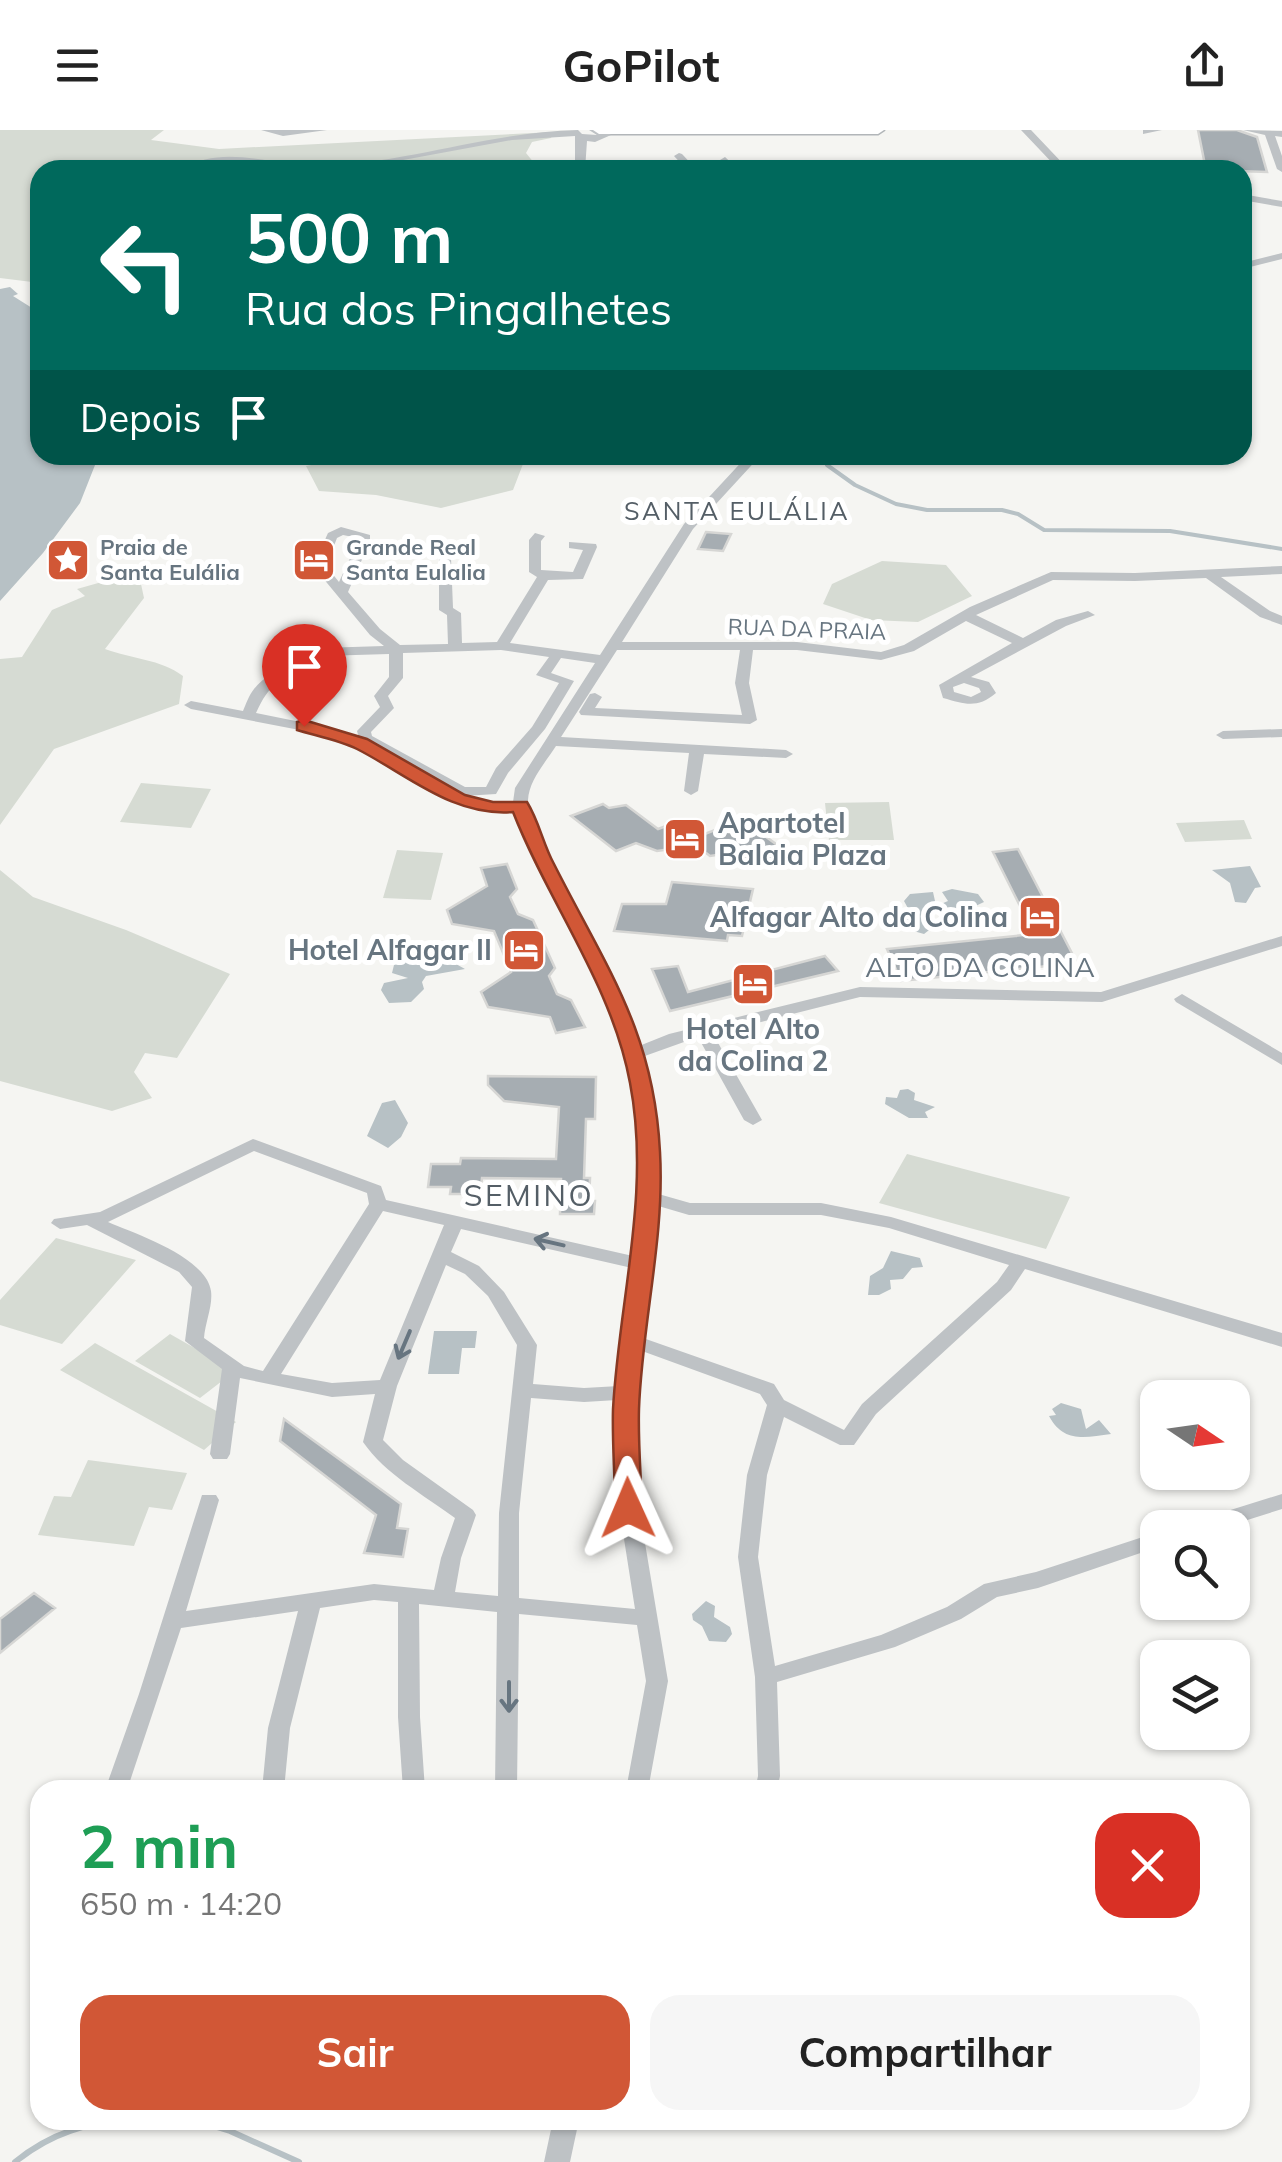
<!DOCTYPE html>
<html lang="pt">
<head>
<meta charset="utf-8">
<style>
  :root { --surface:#fff; --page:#f6f6f6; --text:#222; --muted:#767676; --accent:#d15736 }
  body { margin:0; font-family:Mulish,sans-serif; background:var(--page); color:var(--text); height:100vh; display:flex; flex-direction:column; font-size:38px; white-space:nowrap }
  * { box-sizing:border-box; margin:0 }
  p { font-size:32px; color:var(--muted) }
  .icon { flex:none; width:55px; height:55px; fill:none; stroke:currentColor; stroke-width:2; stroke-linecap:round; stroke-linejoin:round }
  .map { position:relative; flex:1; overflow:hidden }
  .sheet { position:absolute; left:30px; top:1650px; width:1220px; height:350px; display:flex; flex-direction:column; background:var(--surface); border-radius:30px; box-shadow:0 2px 8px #0004 }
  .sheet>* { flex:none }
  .banner { position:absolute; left:30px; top:30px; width:1222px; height:305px; border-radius:30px; box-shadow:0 2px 8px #0004; background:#00695c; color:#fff; overflow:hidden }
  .needle { width:65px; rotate:103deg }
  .controls { position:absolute; left:1140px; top:1250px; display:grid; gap:20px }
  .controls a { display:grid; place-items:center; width:110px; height:110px; border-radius:20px; background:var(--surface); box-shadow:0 2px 8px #0004; font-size:50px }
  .pin { position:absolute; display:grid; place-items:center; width:85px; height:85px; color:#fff; margin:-102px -42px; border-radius:50% 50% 50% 0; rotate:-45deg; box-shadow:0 0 10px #0007 }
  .pin .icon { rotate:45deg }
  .me { position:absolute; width:110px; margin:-55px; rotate:359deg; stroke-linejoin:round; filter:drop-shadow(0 0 8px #0008) }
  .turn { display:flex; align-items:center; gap:35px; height:210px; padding:0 50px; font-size:45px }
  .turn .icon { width:130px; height:130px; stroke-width:2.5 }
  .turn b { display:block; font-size:70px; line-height:85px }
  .then { display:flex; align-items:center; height:95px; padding:0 50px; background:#0003; gap:20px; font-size:38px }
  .round { display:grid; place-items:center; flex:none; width:105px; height:105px; border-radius:30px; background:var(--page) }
  .headline { display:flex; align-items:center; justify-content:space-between; height:170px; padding:0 50px }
  h1 { font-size:60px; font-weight:700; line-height:75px; color:#1e9e55 }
  .primary-button { display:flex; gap:20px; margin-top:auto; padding:20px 50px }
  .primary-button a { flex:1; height:115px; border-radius:30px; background:var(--accent); color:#fff; font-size:40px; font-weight:700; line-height:115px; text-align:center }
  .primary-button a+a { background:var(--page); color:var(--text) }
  header { display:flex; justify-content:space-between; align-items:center; height:130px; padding:0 50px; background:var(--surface); font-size:45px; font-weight:700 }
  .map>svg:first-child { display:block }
  .green { fill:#d6dbd3 }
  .water { fill:#b7c1c5 }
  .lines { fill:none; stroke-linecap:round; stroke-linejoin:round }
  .stream-far2 { stroke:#b7c1c5; stroke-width:2.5 }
  .stream-far1 { stroke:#b7c1c5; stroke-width:4 }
  .stream { stroke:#b7c1c5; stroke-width:6 }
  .building { fill:#a6adb2; stroke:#d6d6d4; stroke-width:2.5 }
  .major-casing { stroke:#b2b6b9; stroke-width:3 }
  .minor { fill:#bec2c5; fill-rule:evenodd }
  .major { fill:#fff; fill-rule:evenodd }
  .oneway { stroke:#677580 }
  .route { fill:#d15736; stroke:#883923; stroke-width:2.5 }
  .labels { text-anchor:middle; stroke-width:10; stroke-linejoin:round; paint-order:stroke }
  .far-poi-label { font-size:22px; font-weight:bold; fill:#677580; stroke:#fff; text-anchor:start }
  .far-street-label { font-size:22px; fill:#677580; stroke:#fff }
  .far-neighbourhood-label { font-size:25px; letter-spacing:2.5px; fill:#545e66; stroke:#fff }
  .poi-label { font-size:28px; font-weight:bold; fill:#677580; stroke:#fff; text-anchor:end }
  .street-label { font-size:28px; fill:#677580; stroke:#fff }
  .neighbourhood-label { font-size:30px; letter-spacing:2.5px; fill:#545e66; stroke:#fff }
</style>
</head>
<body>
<header><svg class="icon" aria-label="menu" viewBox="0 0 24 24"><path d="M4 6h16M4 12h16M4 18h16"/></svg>GoPilot<svg class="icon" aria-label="share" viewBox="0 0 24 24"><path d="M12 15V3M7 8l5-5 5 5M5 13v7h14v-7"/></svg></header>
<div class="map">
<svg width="1282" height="2032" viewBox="0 0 1282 2032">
  <rect width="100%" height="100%" fill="#f5f5f2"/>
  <path class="green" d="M0,0H164L151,10L219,19L553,2L551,8L532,12L526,23L539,39L566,40H40V153L0,148Z
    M358,325H411L421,331L442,325H561L544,335L523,334L513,360L441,378L376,365L319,361L306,336L322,333L321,326L356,330Z
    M882,431L946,435L972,466L918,492L871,490L823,474L832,454Z
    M123,446L141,454L144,468L105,519C132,529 160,529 183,546L179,574L54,619L0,695V529L22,527L52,480L85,466L77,459Z
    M141,653L211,659L191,698L120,692Z
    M889,672L894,710H829L825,673Z
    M1244,690L1252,709L1185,712L1176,693Z
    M397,720L443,723L431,770L383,768Z
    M0,740L33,767L126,800L230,844L177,928L145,923L134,942L152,968L112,981L0,951Z
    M907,1024L1070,1067L1046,1119L879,1073Z
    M56,1108L136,1130L62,1214L0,1195V1170Z
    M170,1204L235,1241L200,1268L135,1231Z
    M95,1213L236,1292L204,1320L60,1240Z
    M88,1330L187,1343L172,1380L149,1377L134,1416L38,1405L54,1366L71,1367Z"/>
  <path class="water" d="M10,157L18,164L13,166L40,183V325H99L80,373L43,423L0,471V159Z
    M1250,736L1261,757L1255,758L1246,773L1235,772L1230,753L1212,740Z
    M952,759L978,764L984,772L967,780L932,782L929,785L933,797L924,804L896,796L897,790L910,782L904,771L910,764L933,762L935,771L941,774L948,771L942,762Z
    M446,824L459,826L456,834L465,839L426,846L422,852L424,859L411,872L389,873L381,860L384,853L408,848L392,843L394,835C412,827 429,833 446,824Z
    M908,959L915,963L914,970L935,977L925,982L928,988H909L885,974L886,967L897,968L900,960Z
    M395,970L408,993L401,1007L388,1018L367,1006L382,973Z
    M891,1121L920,1128L923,1137L912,1138L903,1149L890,1150L891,1159L879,1165H868L870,1146L883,1138Z
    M434,1201H477L475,1218H462L459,1244H428Z
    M1061,1273L1081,1279L1086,1299L1099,1290L1111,1304C1086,1307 1064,1314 1049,1286L1056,1285L1052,1279Z
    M706,1471L715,1476L714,1487L730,1497L732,1504L726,1512L709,1511L702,1496L693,1490L692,1484Z"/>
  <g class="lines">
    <path class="stream-far2" d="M813,325L831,338"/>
    <path class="stream-far1" d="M827,335L855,355L896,374L927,380H1002L1018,384L1044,400L1170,401L1282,419"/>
    <path class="stream" d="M194,1990L230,2001L299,2032
      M15,2032C51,2003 87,1992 132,1990"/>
  </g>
  <path class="building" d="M1198,0H1237L1257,7L1267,42L1206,40Z
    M706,402L731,404L723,421L698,419Z
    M603,674L609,678L626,675L658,699L669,695L681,703L693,699L702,705L715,700L740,704L758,701L791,725L760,737L755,734L749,736L730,723L710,726L701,719L687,725L678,718L657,721L636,713L616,721L571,686Z
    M1018,719L1077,833L901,851L887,819L1034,804L993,722Z
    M507,734L517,759L510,767L518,784L533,790L555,838L549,846L557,864L571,870L585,897L556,903L550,887L488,877L481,862L511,842L494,801L452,794L447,780L487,756L481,738Z
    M672,752L753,759L742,806L728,805L727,811L614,801L622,774H666Z
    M825,826L838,841L670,881L652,839L678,836L688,862Z
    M488,946L596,947L595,989H586L584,1048H590L589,1071H595L594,1084H560L561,1049L482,1048L481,1057H474L473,1064H450L451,1057H428L431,1034H460L461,1028L556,1029L559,977L504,971L488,955Z
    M284,1289L401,1374L397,1398L408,1399L403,1427L364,1423L376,1385L280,1311Z
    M34,1463L55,1478L0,1523V1489Z"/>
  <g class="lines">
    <g class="major-casing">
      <path id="major" d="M593,0H884L878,4H599Z"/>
    </g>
    <path class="minor" d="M261,0H327L283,6Z
      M578,0L582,4L597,5L589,0H602L611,5L595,12L587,11L585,40H575V6L512,10L349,40H293L233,32L182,40C223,12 273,37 318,36C406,34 489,2 578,0Z
      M1021,0H1031L1069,40H1059Z
      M1143,0H1162L1143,4Z
      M1243,0L1282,1V7L1275,6L1282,26V42L1277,39L1265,5Z
      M679,23L682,24L697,40H687L674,26Z
      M725,27L739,40H729L720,30Z
      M1242,64L1282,71V77L1242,70Z
      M1282,123V129L1242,139V133Z
      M748,325H761L693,399L622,512H797L881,522L904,515L970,477L1051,442L1135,443L1282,436V444L1221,447L1270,481L1282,486V495L1260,487L1206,448L1135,451L1053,450L976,485L1023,508L1056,490L1088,481L1095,485L1066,496L971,547L989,552L996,563C977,579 965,574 943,568L939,555L1012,513L966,491L914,521L881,530L797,520H753L749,553L757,590L750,594L581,585L579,582L590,564L595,563L602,567L595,578L742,585L735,553L740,520H617L561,607L786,620L793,624L786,628L704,624L698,661L691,665L684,661L689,623L556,616C546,632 529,650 528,670C526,697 555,738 568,762C595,811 627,862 639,916L669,904L860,857L1101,862L1282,806V816L1102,872L860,867L713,904L762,990L753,995L744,990L698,907L642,927L656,988L655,1063L690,1073H821L891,1087L1282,1203V1217L1025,1139L1011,1160L876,1284L854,1315H840L784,1287L767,1345L758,1427L775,1536L881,1505L947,1477L984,1454L1036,1442L1158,1402V1417L1038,1458L997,1467L961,1489L895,1517L777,1552L780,1646L777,1660H755L758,1646L755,1547L738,1427L747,1345L767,1275L760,1264L642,1221L636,1279L639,1377L668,1551L648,1660H626L646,1551L637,1495L519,1484L517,1660H495L497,1482L419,1474L420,1587L425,1660H403L398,1587V1472L374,1470L320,1478L290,1598L284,1660H262L268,1598L298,1481L181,1498L127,1660H105L139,1564L202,1365H216L219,1370L186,1481L374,1454L434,1460L441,1428L455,1388C424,1365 385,1344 363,1312L375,1264L332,1267L240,1248L230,1324L227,1329H213L210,1324L222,1239L185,1211L192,1157L179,1142L87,1095L60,1099L51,1093L54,1089L100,1082L253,1009L381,1056L386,1070L633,1126C638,1086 643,1026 638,987C631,929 610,871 583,819C560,773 531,730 514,681L493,682L452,672L450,669L456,665L380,622L374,625L336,607L191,579L184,575L191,571L243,581C246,574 249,565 254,559C267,542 292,532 311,543L309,546C277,550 270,553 256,583L340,600L359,608L357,601L380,577L374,566L389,547V524L289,527L282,523L289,519L384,516L370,505L313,436L328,403L341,397L370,405V411L348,462L380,499L400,515L448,514L447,485L439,480V429L434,423L435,420H445L451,428L453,478L461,483L462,513L497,512L537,447L529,442V410L535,403L545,406L541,411V440L573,442L583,420L569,418V412L596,414L597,417L583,449L548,450L510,513L600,525L684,394ZM343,405L358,408V411L339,452L326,436L337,408ZM501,520L549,527L536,545L559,553L532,597L496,638L486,657H465L372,606L371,602L394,578L388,566L403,548V523ZM561,528L595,533L515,658L513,672L493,674L464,666L496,664L508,643L545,599L574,551L551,543ZM964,553L979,558L981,562L971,567L954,562L953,557ZM254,1021L367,1063L369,1074L263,1241L244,1236L204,1208C205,1193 213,1176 211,1161C206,1127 136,1104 108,1092ZM655,1075L689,1085H821L889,1098L1009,1135L997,1152L862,1274L844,1300L784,1270L774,1254L643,1208ZM383,1081L444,1095L380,1250L332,1253L281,1244ZM461,1099L632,1138L619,1256L584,1258L533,1254L537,1215L504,1162L479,1136L451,1122ZM446,1135L465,1144L488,1166L517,1215L499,1383L498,1466L455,1462L461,1428L476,1385L473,1380L403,1330L383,1310L397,1256ZM531,1268L584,1272L617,1270L619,1377L635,1479L519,1468V1383Z
      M1282,599V607L1223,609L1216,605L1223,601Z
      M1182,864L1282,923V935L1176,872L1174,869Z
      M1282,1364V1379L1222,1398H1186L1189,1393Z
      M553,1990H579L570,2032H544Z"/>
    <use href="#major" class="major"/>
  </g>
  <defs><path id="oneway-shaft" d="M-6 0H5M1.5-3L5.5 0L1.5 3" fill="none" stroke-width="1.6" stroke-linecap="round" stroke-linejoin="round" transform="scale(2.5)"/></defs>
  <g class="oneway">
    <use href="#oneway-shaft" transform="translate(549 1112) rotate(-167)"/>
    <use href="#oneway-shaft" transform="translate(404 1215) rotate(113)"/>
    <use href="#oneway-shaft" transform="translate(509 1567) rotate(90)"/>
  </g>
  <path class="route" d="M304,590L367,609L465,665L493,672H527C539,691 543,714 554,734C606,837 654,901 660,1022C665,1108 642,1193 639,1279C638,1312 641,1345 642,1378L638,1384H619L615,1378C615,1345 612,1311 613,1279C619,1170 651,1062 630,953C612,855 549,774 513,682C453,687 408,645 357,619C339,610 317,606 297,600V592Z"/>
  <defs>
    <g id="sight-square" transform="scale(2.25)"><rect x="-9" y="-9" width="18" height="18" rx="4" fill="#d15736" stroke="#fff"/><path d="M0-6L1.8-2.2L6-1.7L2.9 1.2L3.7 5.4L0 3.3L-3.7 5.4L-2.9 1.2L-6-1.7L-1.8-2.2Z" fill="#fff"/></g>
    <g id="hotel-square" transform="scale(2.25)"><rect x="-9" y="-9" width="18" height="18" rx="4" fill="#d15736" stroke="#fff"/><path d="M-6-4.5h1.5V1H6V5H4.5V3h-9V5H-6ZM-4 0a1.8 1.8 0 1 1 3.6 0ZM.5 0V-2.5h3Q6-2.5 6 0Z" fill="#fff"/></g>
  </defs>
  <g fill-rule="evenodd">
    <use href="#sight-square" x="68" y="430"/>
    <use href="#hotel-square" x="314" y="430"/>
    <use href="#hotel-square" x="685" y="709"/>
    <use href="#hotel-square" x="1040" y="787"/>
    <use href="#hotel-square" x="524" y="820"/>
    <use href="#hotel-square" x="753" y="854"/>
  </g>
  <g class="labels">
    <g class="far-poi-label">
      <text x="100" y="425">Praia de<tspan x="100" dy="25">Santa Eulália</tspan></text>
      <text x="346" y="425">Grande Real<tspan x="346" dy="25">Santa Eulalia</tspan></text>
    </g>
    <g class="far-street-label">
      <text transform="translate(807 499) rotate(2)" y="8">RUA DA PRAIA</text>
    </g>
    <g class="far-neighbourhood-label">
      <text x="737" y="390">SANTA EULÁLIA</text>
    </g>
    <g class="poi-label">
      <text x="718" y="703" text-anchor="start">Apartotel<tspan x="718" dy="32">Balaia Plaza</tspan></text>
      <text x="1008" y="797">Alfagar Alto da Colina</text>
      <text x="492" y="830">Hotel Alfagar II</text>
      <text x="753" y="909" text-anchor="middle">Hotel Alto<tspan x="753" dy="32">da Colina 2</tspan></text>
    </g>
    <g class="street-label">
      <text x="980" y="847">ALTO DA COLINA</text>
    </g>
    <g class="neighbourhood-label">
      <text x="529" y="1076">SEMINO</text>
    </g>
  </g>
</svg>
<div class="controls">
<a><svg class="needle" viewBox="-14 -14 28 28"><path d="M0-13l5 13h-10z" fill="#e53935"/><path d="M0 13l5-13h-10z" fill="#767676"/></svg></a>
<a><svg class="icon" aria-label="search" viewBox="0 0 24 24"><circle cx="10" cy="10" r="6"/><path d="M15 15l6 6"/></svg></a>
<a><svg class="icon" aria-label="layers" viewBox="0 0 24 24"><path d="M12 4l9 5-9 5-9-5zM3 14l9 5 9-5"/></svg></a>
</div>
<div class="pin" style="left:304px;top:596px;background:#d93025"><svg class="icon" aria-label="arrive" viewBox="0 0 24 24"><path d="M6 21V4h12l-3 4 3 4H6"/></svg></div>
<svg class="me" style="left:628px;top:1378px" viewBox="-20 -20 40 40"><path d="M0-17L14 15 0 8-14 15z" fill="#d15736" stroke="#fff" stroke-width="4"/></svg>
<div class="banner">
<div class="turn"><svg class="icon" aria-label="left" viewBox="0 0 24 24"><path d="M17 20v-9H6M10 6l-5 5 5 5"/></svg><div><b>500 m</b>Rua dos Pingalhetes</div></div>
<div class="then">Depois<svg class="icon" aria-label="arrive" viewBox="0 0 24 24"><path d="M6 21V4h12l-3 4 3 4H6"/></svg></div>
</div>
<section class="sheet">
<div class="headline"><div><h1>2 min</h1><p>650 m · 14:20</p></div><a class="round" style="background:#d93025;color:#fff"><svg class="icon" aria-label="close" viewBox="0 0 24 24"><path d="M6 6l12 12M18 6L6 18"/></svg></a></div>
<div class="primary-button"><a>Sair</a><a>Compartilhar</a></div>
</section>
</div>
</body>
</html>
